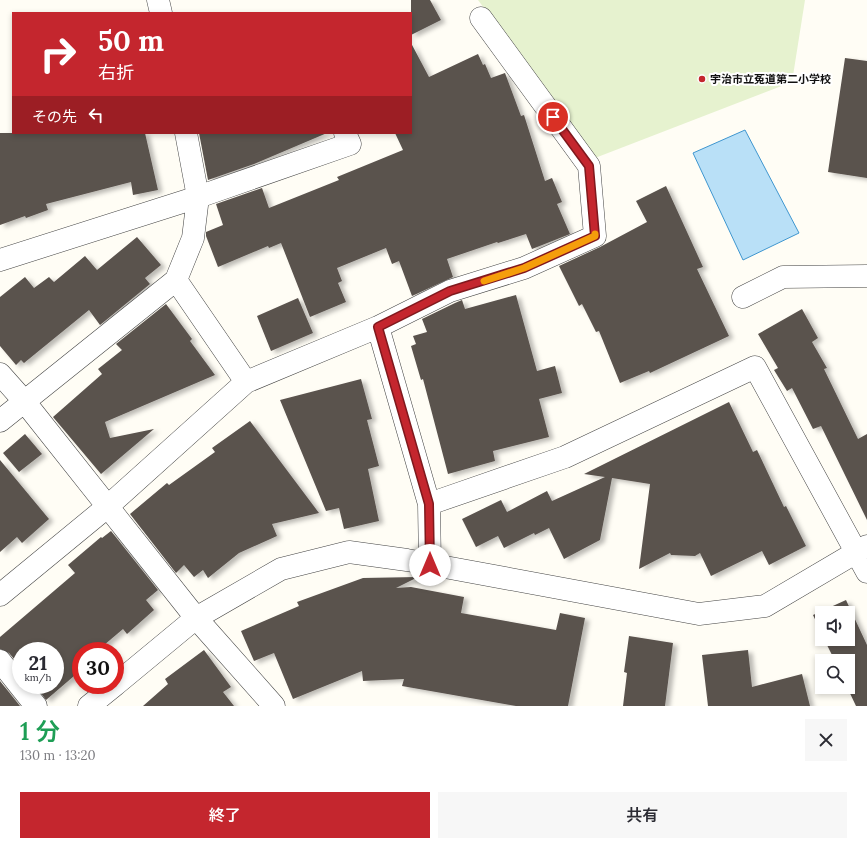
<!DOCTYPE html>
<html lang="ja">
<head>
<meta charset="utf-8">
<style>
  :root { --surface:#fff; --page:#f7f7f7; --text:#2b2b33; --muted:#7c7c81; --accent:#c4262e }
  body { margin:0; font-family:Lora,"Noto Sans JP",serif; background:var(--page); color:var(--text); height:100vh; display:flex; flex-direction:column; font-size:15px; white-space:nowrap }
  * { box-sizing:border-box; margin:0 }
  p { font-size:13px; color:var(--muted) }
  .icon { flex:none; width:22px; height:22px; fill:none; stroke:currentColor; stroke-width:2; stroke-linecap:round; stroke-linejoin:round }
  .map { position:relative; height:706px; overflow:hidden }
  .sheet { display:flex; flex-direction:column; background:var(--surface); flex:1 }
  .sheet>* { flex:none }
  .hud { position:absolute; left:12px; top:12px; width:400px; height:122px; border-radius:0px; box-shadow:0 2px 6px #0003; background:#c4262e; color:#fff; overflow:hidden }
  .fabs { position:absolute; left:815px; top:606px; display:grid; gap:8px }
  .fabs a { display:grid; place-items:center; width:40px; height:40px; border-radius:0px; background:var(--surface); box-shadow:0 2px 6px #0003; font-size:20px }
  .speed { position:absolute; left:12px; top:642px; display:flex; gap:8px; font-size:20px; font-weight:700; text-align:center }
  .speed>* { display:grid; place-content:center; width:52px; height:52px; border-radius:50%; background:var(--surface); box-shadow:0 2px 6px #0003; line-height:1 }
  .speed small { font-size:10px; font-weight:400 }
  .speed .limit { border:6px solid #d22; background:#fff; color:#111 }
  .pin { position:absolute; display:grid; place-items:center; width:34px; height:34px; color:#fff; margin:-17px; border:2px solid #fff; border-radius:50%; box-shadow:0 1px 4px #0007 }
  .me { position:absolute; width:44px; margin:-22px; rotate:0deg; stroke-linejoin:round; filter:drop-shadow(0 0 3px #0008) }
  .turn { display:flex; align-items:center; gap:14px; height:84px; padding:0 20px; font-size:18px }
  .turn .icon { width:52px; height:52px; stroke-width:2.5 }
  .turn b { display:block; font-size:28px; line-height:34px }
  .then { display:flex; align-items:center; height:38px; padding:0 20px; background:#0003; gap:8px; font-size:15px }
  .round { display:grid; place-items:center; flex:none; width:42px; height:42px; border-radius:0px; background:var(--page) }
  .headline { display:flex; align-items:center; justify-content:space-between; height:68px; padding:0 20px }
  h1 { font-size:24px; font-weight:600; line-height:30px; color:#1e9e55 }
  .primary-button { display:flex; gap:8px; margin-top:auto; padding:8px 20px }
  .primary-button a { flex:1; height:46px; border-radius:0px; background:var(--accent); color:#fff; font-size:16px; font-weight:600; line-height:46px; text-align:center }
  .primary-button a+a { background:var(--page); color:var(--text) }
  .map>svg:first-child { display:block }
  .pitch { fill:#e6f2cf }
  .water { fill:#b9e0f7; stroke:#3f96cf }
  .building { fill:#5a524d; filter:url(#shadow) }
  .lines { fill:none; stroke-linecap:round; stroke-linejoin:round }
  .minor-casing { stroke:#444; stroke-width:23 }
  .minor { stroke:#fff; stroke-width:22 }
  .route-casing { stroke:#7f191e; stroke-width:10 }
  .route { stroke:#c4262e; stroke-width:7 }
  .slow { stroke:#f59e0b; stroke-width:7 }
  .poi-dot { fill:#c4262e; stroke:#fff; stroke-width:1.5 }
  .labels { text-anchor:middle; stroke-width:4; stroke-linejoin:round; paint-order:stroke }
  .poi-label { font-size:11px; font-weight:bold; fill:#111; stroke:#fff; text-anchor:start }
</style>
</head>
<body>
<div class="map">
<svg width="867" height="706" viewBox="0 0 867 706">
  <defs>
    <filter id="shadow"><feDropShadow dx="4.5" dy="2.5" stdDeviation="2" flood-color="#0004"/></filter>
  </defs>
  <rect width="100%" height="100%" fill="#fffdf5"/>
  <path class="pitch" d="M478,0H805L792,82L595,158Z"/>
  <path class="water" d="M745,130L799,233L743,260L693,153Z"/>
  <path class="building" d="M411,0H430L441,20L411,35Z
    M411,43L429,77L478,54L483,65L485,64L491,78L505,73L521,116L524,115L545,181L552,178L562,202L557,204L570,234L532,249L526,234L498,243L497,242L447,259L453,277L412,296L399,261L392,264L386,248L337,268L342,281L338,283L346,302L310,317L281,243L269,248L268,246L218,267L206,236V232L223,225L216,204L262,188L269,208L339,180L337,177L403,150L395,133H411Z
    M845,58L867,61V178L828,172Z
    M0,133H145L158,190L133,195L131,182L46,204L48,210L26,218L25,216L0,225Z
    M199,133H327L254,164L208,180Z
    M666,186L703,267L697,269L729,336L650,373L649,371L620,383L599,331L596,332L582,304L579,306L559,266L600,247L647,222L636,201Z
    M137,237L161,265L145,278L150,284L100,325L89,310L24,363L21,360L16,365L0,346V297L25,277L34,288L49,277L54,282L85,256L97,270Z
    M516,295L537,371L555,366L562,393L539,399L549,437L493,451L495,461L448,474L423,379L421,380L411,346L416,344L413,336L427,332L422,319L455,303L462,300L465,309Z
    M298,298L313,333L271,351L257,316Z
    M166,304L192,339L190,341L215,375L105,422L110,438L154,429L101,474L53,417L102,374L98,369L122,350L116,344Z
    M802,309L818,338L812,342L827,368L824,369L858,439L867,434V520L821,426L813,429L792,388L787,391L774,370L778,368L758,334Z
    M361,379L372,419L367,420L379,466L368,469L379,521L344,529L339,508L326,511L280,400Z
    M729,402L753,452L757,450L784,507L786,506L806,546L769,565L762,551L711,576L700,553L695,556L671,555L670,553L639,569L650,484L612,478L600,540L564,559L549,528L535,535L534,533L504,548L498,536L476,547L462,519L501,500L507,512L547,491L552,501L605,477L584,474Z
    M250,421L319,513L272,524L277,536L239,553L208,578L203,570L194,577L184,565L176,573L130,514L167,483L169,485L215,452L212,448Z
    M25,434L42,454L19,472L3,453Z
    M0,460L49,519L22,543L17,537L0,552Z
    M111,531L158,590L146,600L154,610L127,634L123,629L97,651H81V670L46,700L35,685H55V651H21V667L9,653L0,649V637L75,573L68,565L101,537L102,538Z
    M418,577L396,588L411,587L464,597L461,613L556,630L560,613L585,618L568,706H516L402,686L404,679L363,681L362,671L293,699L274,653L254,661L241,631L299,606L297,602L363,578Z
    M846,600L867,645V706H856L847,687L848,661H835L824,639H848V613H822V634L813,615Z
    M629,636L673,643L665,706H623L627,673L624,672Z
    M204,650L231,687L223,692L234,706H143L168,684L165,679Z
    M748,650L752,687L802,674L810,706H708L702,655Z
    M0,681L20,706H0Z"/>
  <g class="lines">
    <g class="minor-casing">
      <path id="minor" d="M158,0L161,13
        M186,133L198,197L193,238L176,280L246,382
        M0,260L198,197L350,144L345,133
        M743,297L783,277L867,276
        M378,327L429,504L430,565
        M0,374L24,401L196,618L274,706
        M0,421L176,280
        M429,504L565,457L755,367L867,572
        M0,595L107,507L246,382L378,327L450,291L524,268L595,236L589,166L481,18
        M0,661L36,706
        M115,685L196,618L281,569L349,552L407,560L699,614L765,606L867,546
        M89,706L115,685"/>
    </g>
    <use href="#minor" class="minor"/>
  </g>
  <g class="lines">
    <g class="route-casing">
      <path id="route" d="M430,565L429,504L378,327L450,291L524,268L595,236L589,166L553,117"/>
    </g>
    <use href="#route" class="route"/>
    <path class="slow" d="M484,281L524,268L595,236V234"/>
  </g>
  <circle class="poi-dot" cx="702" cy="79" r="4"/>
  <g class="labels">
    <g class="poi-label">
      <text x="710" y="83">宇治市立菟道第二小学校</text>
    </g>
  </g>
</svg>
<div class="fabs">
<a><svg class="icon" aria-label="sound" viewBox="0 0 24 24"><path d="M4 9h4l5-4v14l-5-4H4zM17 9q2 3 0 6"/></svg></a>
<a><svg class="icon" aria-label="search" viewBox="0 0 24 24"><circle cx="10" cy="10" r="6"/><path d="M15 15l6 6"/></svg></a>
</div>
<div class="speed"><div>21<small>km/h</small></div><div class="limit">30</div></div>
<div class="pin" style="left:553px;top:117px;background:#d93025"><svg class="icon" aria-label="arrive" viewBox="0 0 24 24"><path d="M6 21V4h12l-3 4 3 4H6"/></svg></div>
<svg class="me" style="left:430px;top:565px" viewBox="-20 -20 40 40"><circle r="19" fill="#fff"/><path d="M0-13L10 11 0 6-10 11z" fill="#c4262e"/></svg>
<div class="hud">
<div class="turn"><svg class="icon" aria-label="right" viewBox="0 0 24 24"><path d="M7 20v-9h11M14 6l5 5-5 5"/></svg><div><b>50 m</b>右折</div></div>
<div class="then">その先<svg class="icon" aria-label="left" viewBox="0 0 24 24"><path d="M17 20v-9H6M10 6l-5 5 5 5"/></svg></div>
</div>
</div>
<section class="sheet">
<div class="headline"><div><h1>1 分</h1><p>130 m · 13:20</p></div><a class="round"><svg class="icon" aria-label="close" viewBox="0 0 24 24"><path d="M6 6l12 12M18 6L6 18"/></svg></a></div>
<div class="primary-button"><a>終了</a><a>共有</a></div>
</section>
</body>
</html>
